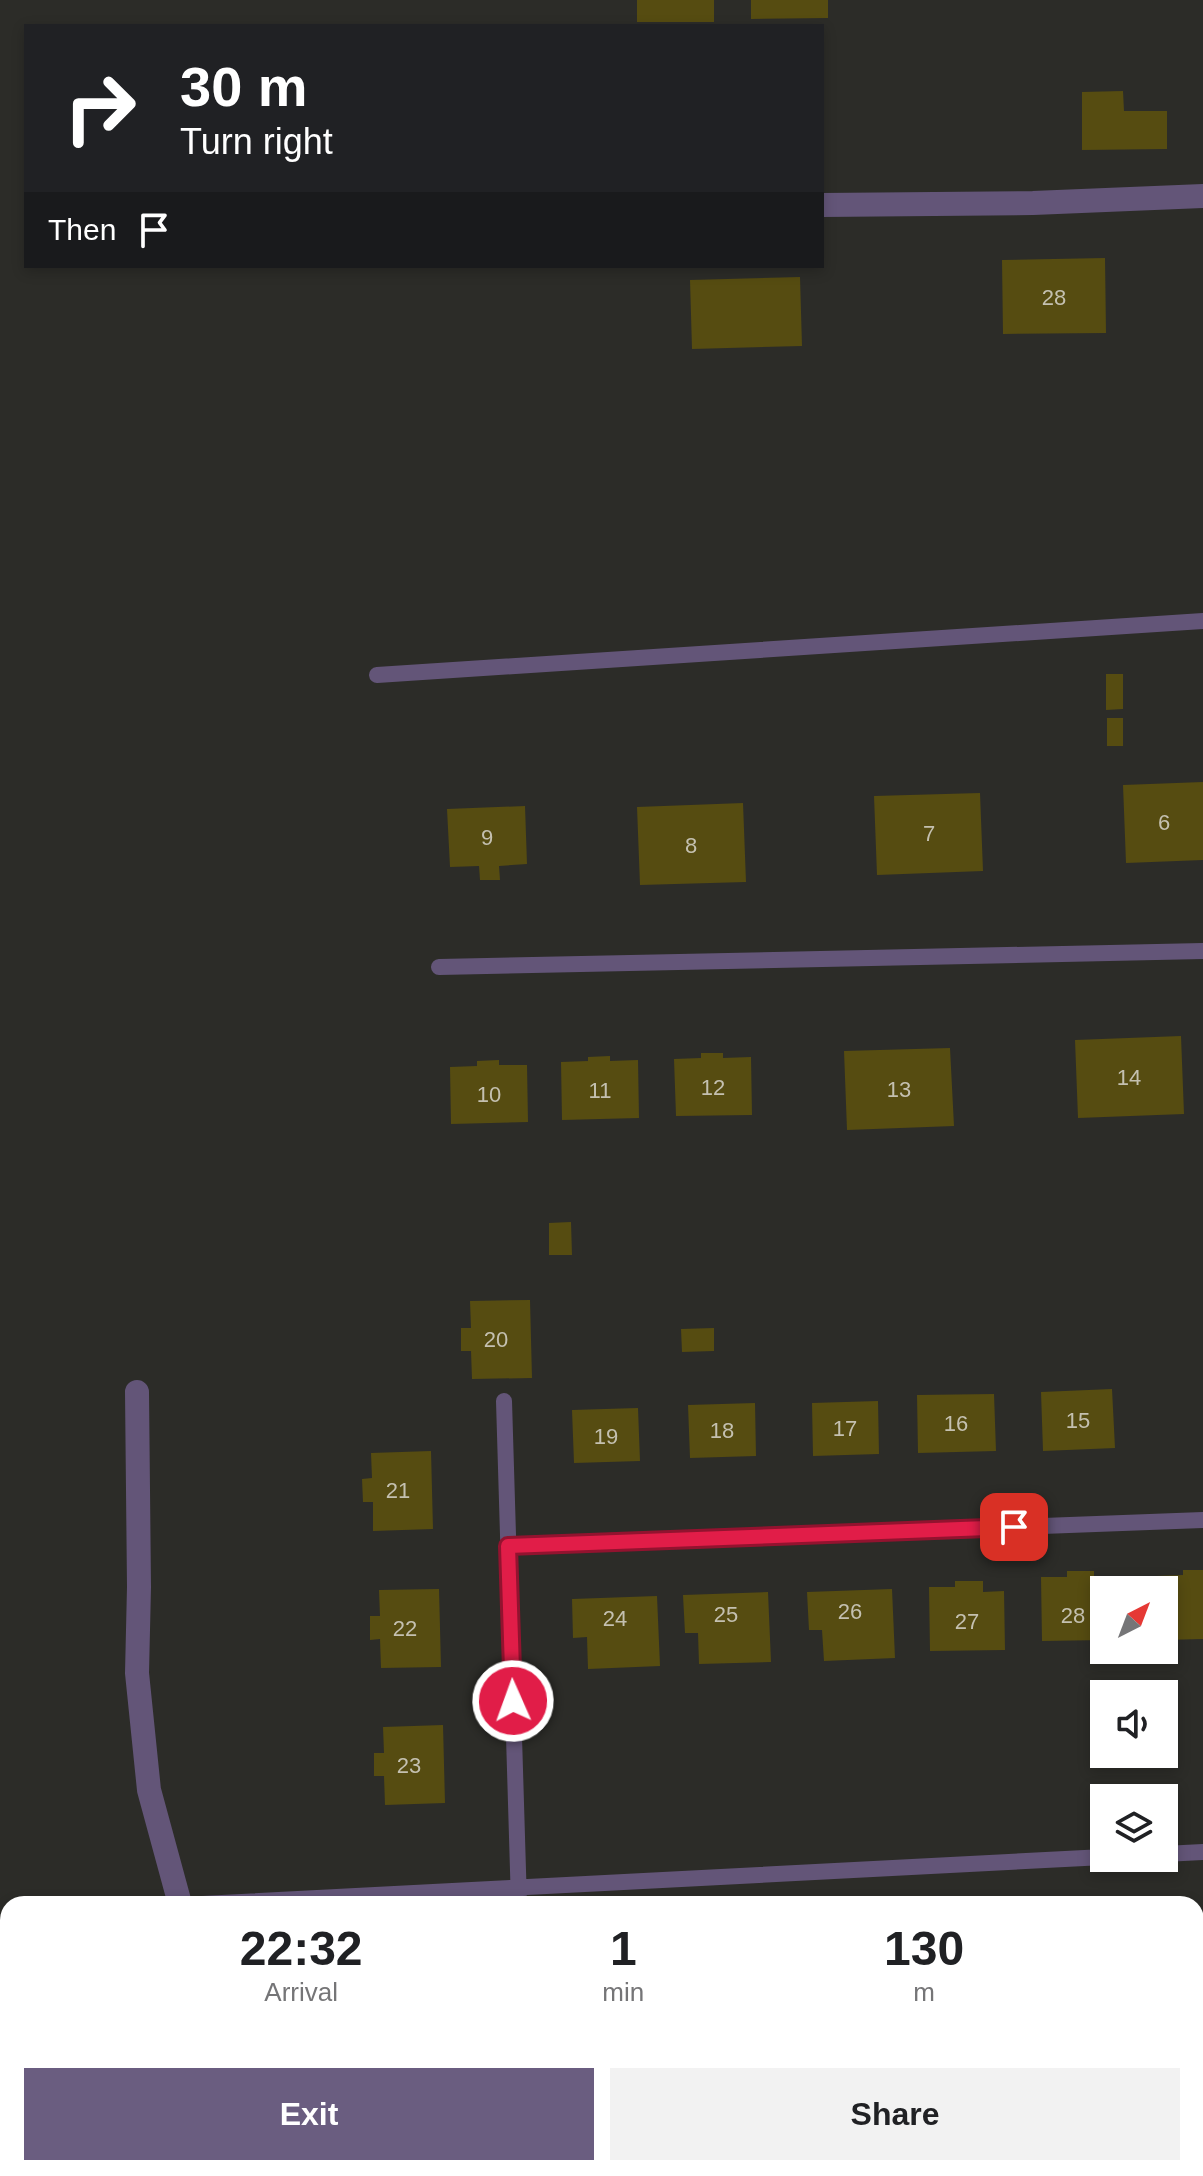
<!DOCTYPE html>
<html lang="en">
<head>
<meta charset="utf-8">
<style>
  :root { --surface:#fff; --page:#f2f2f2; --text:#202124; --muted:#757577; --accent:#6a5d80 }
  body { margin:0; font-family:Arial,sans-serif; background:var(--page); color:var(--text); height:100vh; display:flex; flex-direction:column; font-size:30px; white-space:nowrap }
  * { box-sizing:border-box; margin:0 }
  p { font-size:26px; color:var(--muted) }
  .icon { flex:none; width:44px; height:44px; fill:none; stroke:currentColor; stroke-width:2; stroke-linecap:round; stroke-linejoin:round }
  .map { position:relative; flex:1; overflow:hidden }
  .details { position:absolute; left:0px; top:1896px; width:1204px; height:280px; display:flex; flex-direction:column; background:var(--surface); border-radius:24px 24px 0 0; box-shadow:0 4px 12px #0003 }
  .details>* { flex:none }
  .hud { position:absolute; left:24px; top:24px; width:800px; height:244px; border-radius:0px; box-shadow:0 4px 12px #0003; background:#202124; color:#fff; overflow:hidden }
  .needle { width:52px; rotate:42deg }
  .fabs { position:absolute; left:1090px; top:1576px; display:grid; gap:16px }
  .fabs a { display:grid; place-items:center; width:88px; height:88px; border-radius:0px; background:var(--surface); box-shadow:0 4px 12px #0003; font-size:40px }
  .pin { position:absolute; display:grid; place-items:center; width:68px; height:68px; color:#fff; margin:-34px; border-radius:16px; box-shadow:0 4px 12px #0006 }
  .me { position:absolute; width:88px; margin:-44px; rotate:358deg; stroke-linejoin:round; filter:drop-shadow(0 0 6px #0008) }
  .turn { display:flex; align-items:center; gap:28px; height:168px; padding:0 24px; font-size:36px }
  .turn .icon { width:104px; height:104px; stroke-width:2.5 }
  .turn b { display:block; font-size:56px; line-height:68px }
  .then { display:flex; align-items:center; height:76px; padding:0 24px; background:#0003; gap:16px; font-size:30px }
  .eta { display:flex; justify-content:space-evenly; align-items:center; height:136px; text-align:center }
  .eta b { font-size:48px; font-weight:800; line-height:56px }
  .action { display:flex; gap:16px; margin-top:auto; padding:16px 24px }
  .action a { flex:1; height:92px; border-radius:0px; background:var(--accent); color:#fff; font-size:32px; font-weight:800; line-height:92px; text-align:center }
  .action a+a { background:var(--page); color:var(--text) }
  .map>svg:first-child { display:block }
  .building { fill:#564c11 }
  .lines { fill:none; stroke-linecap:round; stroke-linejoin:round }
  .lane { stroke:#635578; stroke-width:16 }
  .street { stroke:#635578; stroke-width:24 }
  .route-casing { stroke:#92132f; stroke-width:20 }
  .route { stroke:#e11d48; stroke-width:14 }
  .labels { text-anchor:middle; stroke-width:8; stroke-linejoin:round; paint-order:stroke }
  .number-label { font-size:22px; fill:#c4c0b0 }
</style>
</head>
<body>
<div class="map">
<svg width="1203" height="2176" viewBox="0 0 1203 2176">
  <rect width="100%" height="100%" fill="#2c2c28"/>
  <path class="building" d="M637,0H714V22H637Z
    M751,0H828V18L751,19Z
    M1123,91L1124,111H1167V149L1082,150V92Z
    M1105,258L1106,333L1003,334L1002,260Z
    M800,277L802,346L692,349L690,280Z
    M1106,674H1123V709L1106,710Z
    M1107,718H1123V746H1107Z
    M1203,782V860L1126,863L1123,785Z
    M980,793L983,871L877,875L874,796Z
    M743,803L746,882L640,885L637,807Z
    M525,806L527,864L499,866L500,880H480L479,866L450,867L447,809Z
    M1181,1036L1184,1114L1078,1118L1075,1040Z
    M950,1048L954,1126L847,1130L844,1051Z
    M701,1053H723V1058L751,1057L752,1115L676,1116L674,1059L701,1058Z
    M610,1056V1061L638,1060L639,1118L562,1120L561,1062L588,1061V1057Z
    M499,1060V1065H527L528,1122L451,1124L450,1067L477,1066V1061Z
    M571,1222L572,1255H549V1223Z
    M530,1300L532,1378L472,1379L471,1351H461V1328H471L470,1301Z
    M714,1328V1351L682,1352L681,1329Z
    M1112,1389L1115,1448L1043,1451L1041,1392Z
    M994,1394L996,1451L918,1453L917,1395Z
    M878,1401L879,1454L813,1456L812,1403Z
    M755,1403L756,1456L690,1458L688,1405Z
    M638,1408L640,1461L574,1463L572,1410Z
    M431,1451L433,1529L373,1531V1502H363L362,1479L372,1478L371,1453Z
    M1183,1570H1203V1639L1164,1640V1590H1157L1156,1576L1183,1575Z
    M1067,1571H1094V1581H1115V1590H1104V1640L1042,1641L1041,1577H1067Z
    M955,1581H983V1592L1004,1591L1005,1650L930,1651L929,1587H955Z
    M439,1589L441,1667L381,1668L380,1639L370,1640V1616H380L379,1590Z
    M892,1589L895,1658L824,1661L822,1630H809L807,1592Z
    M768,1592L771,1662L699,1664L698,1633H685L683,1595Z
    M657,1596L660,1666L588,1669L587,1637L573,1638L572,1599Z
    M443,1725L445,1803L385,1805L384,1776H374V1753H384L383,1727Z"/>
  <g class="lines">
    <path class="lane" d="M377,675L1203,621
      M439,967L1203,951
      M504,1401L519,1904
      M508,1546L1203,1520
      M1164,1854L1203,1852
      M202,1904L1104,1857"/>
    <path class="street" d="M822,205L1033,203L1203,196
      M137,1392L139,1587L137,1673L149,1790L180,1904
      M1196,2118H1203"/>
  </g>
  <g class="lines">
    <g class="route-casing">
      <path id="route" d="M513,1701L508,1546L1014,1527"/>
    </g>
    <use href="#route" class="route"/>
  </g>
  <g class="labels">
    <g class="number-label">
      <text x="1054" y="305">28</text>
      <text x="1164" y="830">6</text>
      <text x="929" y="841">7</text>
      <text x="487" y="845">9</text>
      <text x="691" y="853">8</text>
      <text x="1129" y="1085">14</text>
      <text x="713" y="1095">12</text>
      <text x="899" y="1097">13</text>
      <text x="600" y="1098">11</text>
      <text x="489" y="1102">10</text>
      <text x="496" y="1347">20</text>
      <text x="1078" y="1428">15</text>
      <text x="956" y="1431">16</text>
      <text x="845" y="1436">17</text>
      <text x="722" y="1438">18</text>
      <text x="606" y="1444">19</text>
      <text x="398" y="1498">21</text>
      <text x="850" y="1619">26</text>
      <text x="726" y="1622">25</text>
      <text x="1073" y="1623">28</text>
      <text x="615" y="1626">24</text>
      <text x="967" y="1629">27</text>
      <text x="405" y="1636">22</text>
      <text x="409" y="1773">23</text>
    </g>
  </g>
</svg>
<div class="fabs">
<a><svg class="needle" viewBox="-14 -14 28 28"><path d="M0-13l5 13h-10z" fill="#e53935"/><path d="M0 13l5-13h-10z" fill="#757577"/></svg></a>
<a><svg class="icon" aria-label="sound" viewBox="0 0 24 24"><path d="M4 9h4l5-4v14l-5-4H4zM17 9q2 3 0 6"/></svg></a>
<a><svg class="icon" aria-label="layers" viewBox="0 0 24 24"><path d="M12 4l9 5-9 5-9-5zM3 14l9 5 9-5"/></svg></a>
</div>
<div class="pin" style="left:1014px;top:1527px;background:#d93025"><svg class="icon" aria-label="arrive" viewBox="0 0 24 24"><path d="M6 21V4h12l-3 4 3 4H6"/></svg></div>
<svg class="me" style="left:513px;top:1701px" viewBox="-20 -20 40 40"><circle r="17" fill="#e11d48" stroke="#fff" stroke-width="3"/><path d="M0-11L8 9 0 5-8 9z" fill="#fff"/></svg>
<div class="hud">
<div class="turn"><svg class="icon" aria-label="right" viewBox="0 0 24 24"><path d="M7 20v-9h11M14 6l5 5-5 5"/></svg><div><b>30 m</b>Turn right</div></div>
<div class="then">Then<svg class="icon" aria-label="arrive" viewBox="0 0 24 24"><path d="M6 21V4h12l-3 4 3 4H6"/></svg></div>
</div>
<section class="details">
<div class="eta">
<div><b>22:32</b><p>Arrival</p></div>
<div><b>1</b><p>min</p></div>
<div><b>130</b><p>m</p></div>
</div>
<div class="action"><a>Exit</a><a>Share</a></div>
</section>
</div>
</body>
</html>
